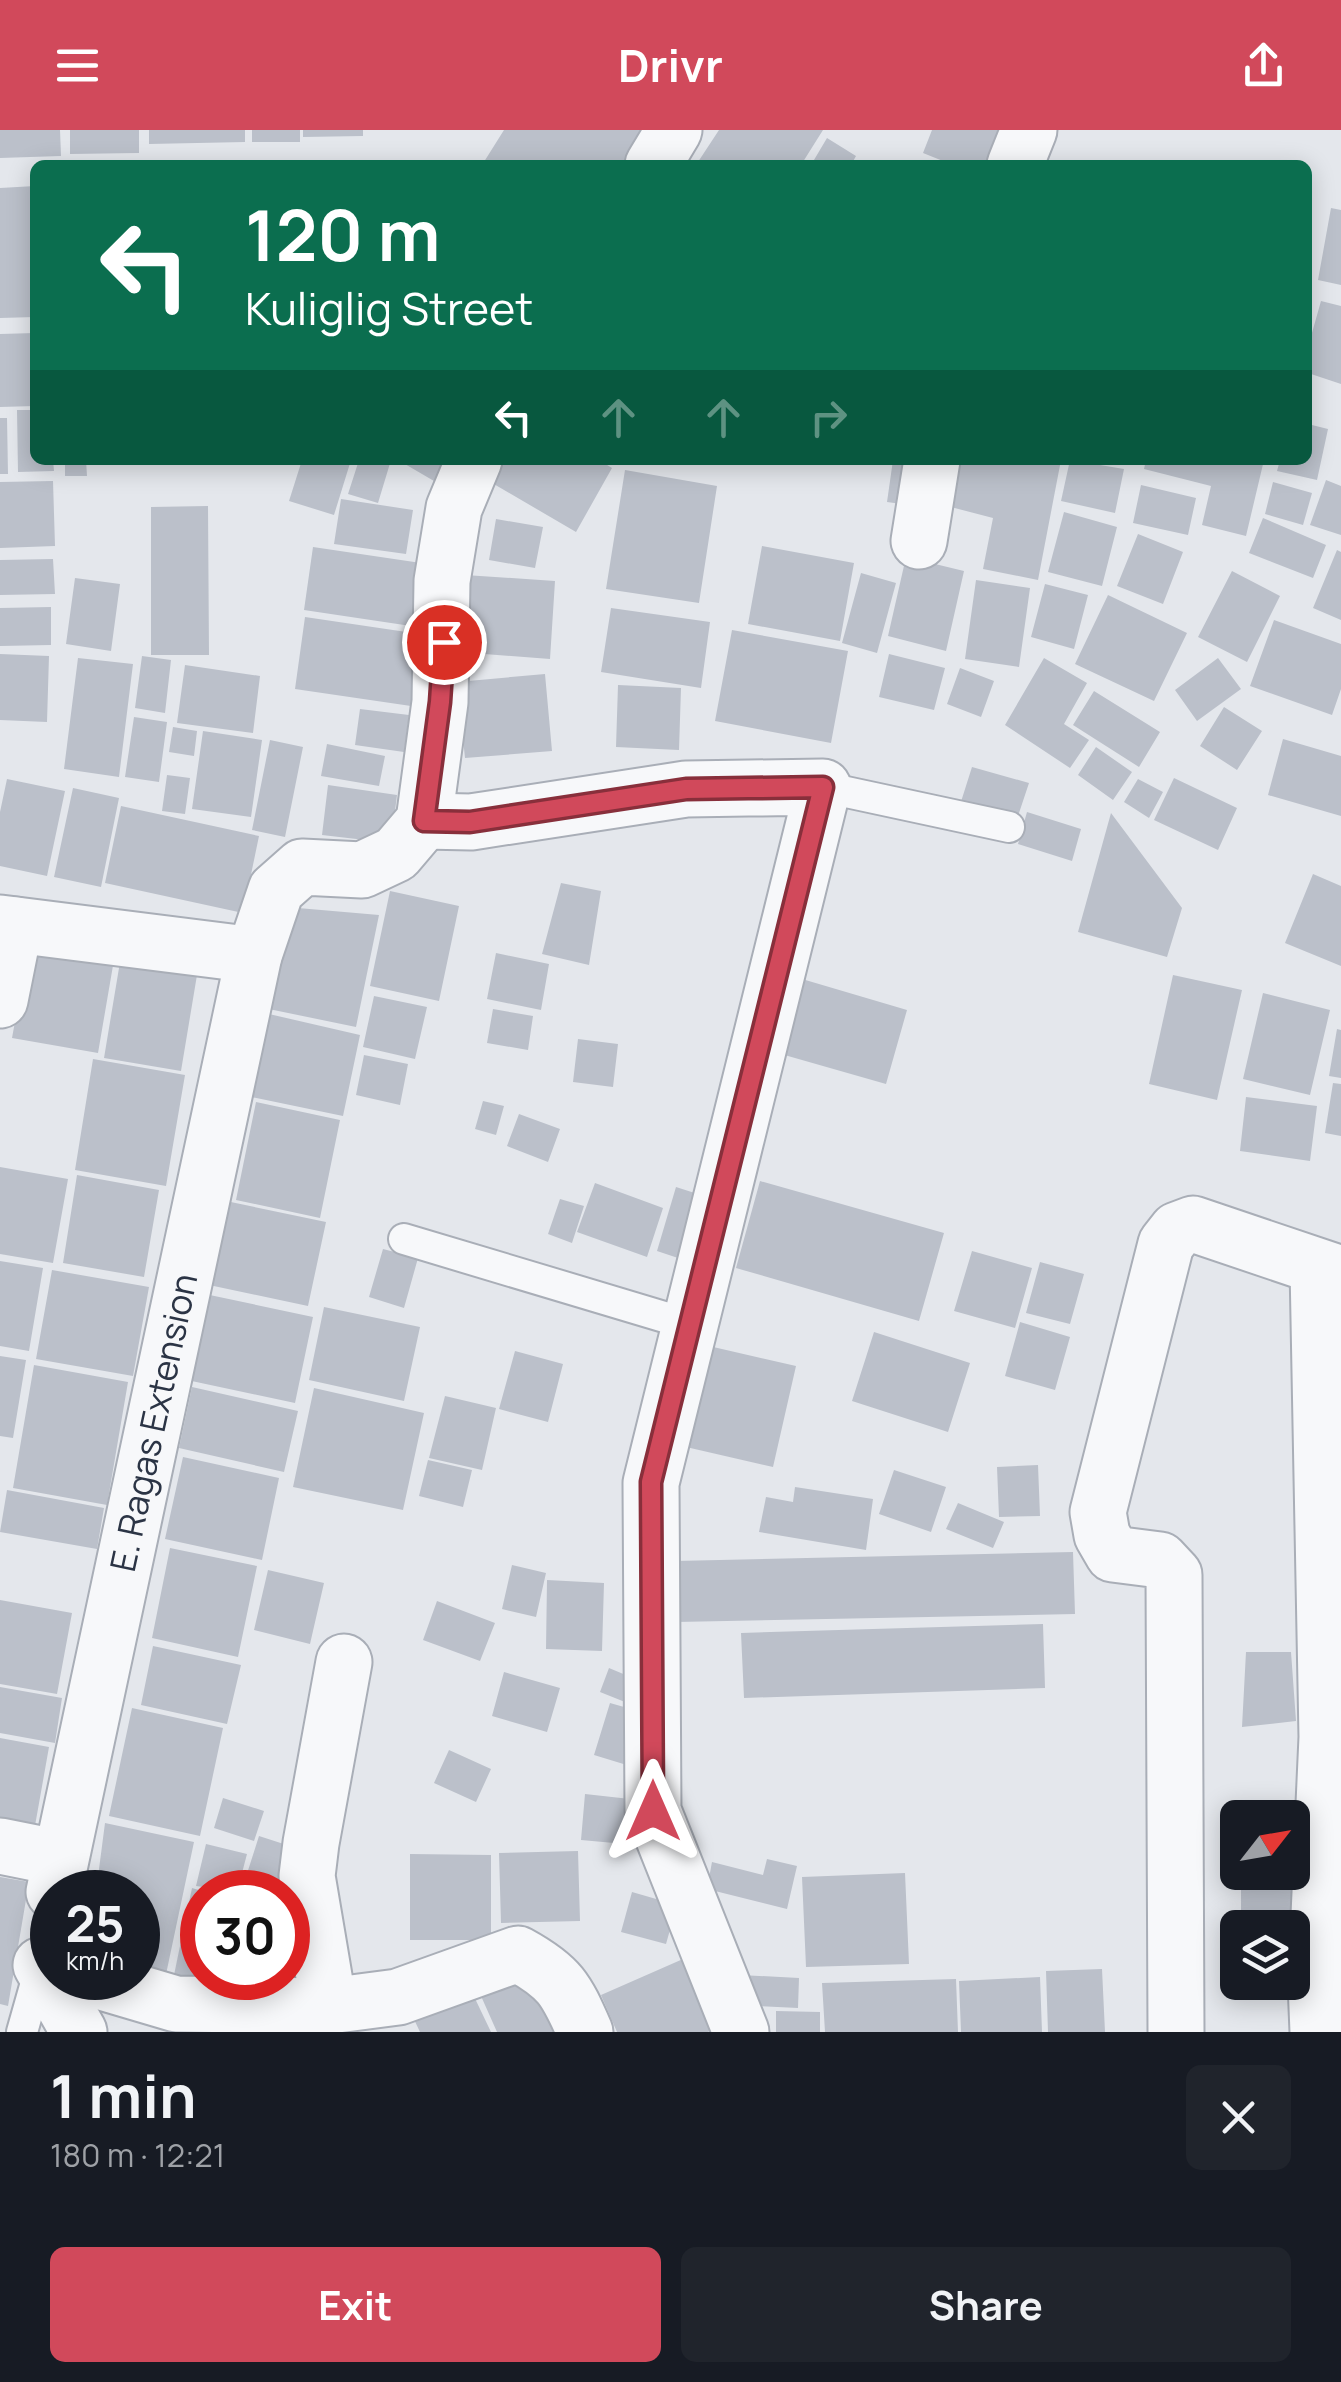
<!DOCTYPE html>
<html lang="en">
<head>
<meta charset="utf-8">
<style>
  :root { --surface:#171b24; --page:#20242c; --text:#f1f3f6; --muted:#9ea1a6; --accent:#d1495b }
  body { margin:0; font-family:Manrope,sans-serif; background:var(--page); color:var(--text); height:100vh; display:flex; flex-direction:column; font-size:38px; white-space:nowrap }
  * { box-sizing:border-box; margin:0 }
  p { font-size:32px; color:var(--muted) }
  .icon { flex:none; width:55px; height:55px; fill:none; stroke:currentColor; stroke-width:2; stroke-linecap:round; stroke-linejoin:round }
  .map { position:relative; height:1902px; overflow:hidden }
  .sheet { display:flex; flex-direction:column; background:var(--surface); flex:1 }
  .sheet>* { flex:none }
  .banner { position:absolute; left:30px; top:30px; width:1282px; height:305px; border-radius:15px; box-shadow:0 5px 25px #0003; background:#0b6e4f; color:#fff; overflow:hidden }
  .needle { width:65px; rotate:59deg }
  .buttons { position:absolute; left:1220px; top:1670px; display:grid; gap:20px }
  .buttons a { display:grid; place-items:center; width:90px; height:90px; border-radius:15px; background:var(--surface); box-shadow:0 5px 25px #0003; font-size:50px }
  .speed { position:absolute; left:30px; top:1740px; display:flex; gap:20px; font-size:50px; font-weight:700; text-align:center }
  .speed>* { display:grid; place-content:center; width:130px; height:130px; border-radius:50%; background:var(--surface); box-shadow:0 5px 25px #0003; line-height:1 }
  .speed small { font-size:25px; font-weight:400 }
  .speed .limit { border:15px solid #d22; background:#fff; color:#111 }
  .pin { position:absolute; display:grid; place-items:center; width:85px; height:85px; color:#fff; margin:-42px; border:5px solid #fff; border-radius:50%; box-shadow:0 2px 10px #0007 }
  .me { position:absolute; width:110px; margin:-55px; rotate:0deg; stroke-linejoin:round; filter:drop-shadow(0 0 8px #0008) }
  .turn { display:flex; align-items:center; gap:35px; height:210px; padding:0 50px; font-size:45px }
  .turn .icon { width:130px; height:130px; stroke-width:2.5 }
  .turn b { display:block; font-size:70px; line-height:85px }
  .lanes { display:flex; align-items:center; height:95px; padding:0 50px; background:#0003; justify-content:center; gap:50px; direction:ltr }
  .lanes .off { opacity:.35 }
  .round { display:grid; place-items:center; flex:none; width:105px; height:105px; border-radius:15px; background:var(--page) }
  .headline { display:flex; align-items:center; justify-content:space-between; height:170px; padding:0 50px }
  h1 { font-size:60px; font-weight:700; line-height:75px }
  .primary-button { display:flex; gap:20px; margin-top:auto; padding:20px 50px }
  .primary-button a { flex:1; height:115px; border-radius:15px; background:var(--accent); color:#fff; font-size:40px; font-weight:700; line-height:115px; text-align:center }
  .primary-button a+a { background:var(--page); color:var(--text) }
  header { display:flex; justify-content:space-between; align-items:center; height:130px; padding:0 50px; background:var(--accent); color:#fff; font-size:45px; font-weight:700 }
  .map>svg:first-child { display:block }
  .building { fill:#bbc0ca }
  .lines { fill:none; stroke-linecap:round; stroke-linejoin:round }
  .lane-casing { stroke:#a9aeb7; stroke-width:34 }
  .street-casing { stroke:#a9aeb7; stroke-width:59 }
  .lane { stroke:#f7f8fa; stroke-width:30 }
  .street { stroke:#f7f8fa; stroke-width:55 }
  .route-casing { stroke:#882f3b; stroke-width:25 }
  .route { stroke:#d1495b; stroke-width:18 }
  .labels { text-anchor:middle; stroke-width:9; stroke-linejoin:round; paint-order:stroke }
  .street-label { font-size:35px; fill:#2b3445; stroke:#f4f6f9 }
</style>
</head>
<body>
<header><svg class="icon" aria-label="menu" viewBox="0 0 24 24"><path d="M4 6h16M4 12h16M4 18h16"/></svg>Drivr<svg class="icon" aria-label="share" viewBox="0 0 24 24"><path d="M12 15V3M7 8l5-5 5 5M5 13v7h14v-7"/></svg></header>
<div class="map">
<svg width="1341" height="1902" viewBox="0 0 1341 1902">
  <rect width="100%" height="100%" fill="#e4e7ec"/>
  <path class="building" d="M0,0H60L61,26L0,28Z
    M70,0H139V23L70,24Z
    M149,0H245V12L149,14Z
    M252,0H300V12H252Z
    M303,0H363V6L303,7Z
    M504,0H654L632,35H482Z
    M719,0H823L801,35H696Z
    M932,0H1007L992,35H953L923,23Z
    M827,8L856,26L851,35H811Z
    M35,56V187L0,188V58Z
    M1331,78L1341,80V155L1318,150Z
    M1321,171L1341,176V254L1308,243V217Z
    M35,203V276L0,277V204Z
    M17,280H35V330H53L54,341L18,342Z
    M0,288H7L8,344H0Z
    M1308,294L1328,299L1317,350L1277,341L1280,330H1308Z
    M65,330H86L87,346H65Z
    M302,330H351L334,385L289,371Z
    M359,330H391L378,373L348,364Z
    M398,330H447L434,351Z
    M498,330H599L612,338L576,402L487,350Z
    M893,330H924L916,376L887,372Z
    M958,330H1061L1038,450L983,439L993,388L947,376Z
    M1070,330L1124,339L1115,383L1061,371Z
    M1146,330H1264L1246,406L1202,395L1211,356L1144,339Z
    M625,340L717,356L699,473L606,459Z
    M1326,350L1341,356V405L1310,395Z
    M53,351L55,416L0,418V352Z
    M1273,352L1312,363L1303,395L1265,384Z
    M1141,355L1196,368L1188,405L1133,393Z
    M341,369L413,380L406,424L334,414Z
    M208,376L209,525H151V377Z
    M1064,382L1117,397L1102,456L1048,442Z
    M1263,388L1326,415L1313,448L1249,423Z
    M496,389L543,397L535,438L489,430Z
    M1138,404L1183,422L1163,474L1117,456Z
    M762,416L854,433L840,511L748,494Z
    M313,417L421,433L411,496L304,480Z
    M1337,420L1341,422V490L1313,478Z
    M906,427L964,441L946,521L888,506Z
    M53,429L55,464L0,465V430Z
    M1232,441L1280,466L1247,532L1198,507Z
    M861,443L896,453L877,523L842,513Z
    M465,445L555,451L550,529L459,522Z
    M75,448L120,454L111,521L66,514Z
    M976,450L1030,458L1019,537L965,529Z
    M1045,454L1088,465L1074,519L1031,507Z
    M1108,465L1187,503L1154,571L1075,534Z
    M51,477V515L0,516V478Z
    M611,478L710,492L701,558L601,542Z
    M305,487L420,504L411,576L295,559Z
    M1274,490L1341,514V559L1332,585L1250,556Z
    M732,500L848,521L831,613L715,591Z
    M0,524L49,526L47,592L0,590Z
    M889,524L945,538L934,580L879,567Z
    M142,526L171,530L165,583L135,578Z
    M78,528L133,534L119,647L64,639Z
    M1044,528L1087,553L1064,594L1089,610L1070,638L1005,595Z
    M1218,528L1241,559L1197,591L1175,560Z
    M185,535L260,546L253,603L177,593Z
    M960,538L994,551L981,587L947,574Z
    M545,544L552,621L465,628L457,552Z
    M618,555L681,558L679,620L616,617Z
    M1094,561L1160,602L1139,637L1073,595Z
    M1224,577L1262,601L1237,640L1200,616Z
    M360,579L409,585L404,622L355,615Z
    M134,587L167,592L159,652L125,647Z
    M173,597L197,601L194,626L169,622Z
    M203,601L262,610L251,687L192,679Z
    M1283,609L1341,626V686L1268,665Z
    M270,610L303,617L285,707L252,700Z
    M327,614L385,626L379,656L321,646Z
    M1096,617L1132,642L1113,670L1078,645Z
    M972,637L1029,653L1016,692L959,678Z
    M167,645L190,648L185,684L162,681Z
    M1174,648L1237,678L1218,720L1154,690Z
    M7,649L65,661L47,746L0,736V682Z
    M1138,649L1163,662L1149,688L1124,672Z
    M328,655L397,665L391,713L322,705Z
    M73,658L119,668L101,757L54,747Z
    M121,676L259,706L243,783L105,753Z
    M1027,682L1081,699L1072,731L1018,714Z
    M1111,683L1182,778L1167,827L1078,802Z
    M1313,744L1341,756V836L1285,813Z
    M561,753L601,761L589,835L542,824Z
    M390,761L459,776L439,871L370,856Z
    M298,778L379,785L356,897L259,877Z
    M31,804L116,818L98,923L12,908Z
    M496,823L549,834L541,880L487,869Z
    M121,826L198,839L181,941L104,928Z
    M1173,845L1242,860L1217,970L1149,954Z
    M802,849L907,880L886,954L781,924Z
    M1263,863L1330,880L1310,965L1243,949Z
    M374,866L427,877L415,929L363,917Z
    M493,879L533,886L528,920L487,913Z
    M269,884L360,905L343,986L251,967Z
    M1337,899L1341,900V948L1329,946Z
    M578,909L618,914L613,957L573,952Z
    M364,925L408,934L400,975L356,965Z
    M93,929L185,945L166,1056L75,1040Z
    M1333,953L1341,954V1006L1325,1003Z
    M1246,967L1317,976L1310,1031L1240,1021Z
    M483,971L504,976L496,1005L475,999Z
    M256,972L340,990L320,1088L236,1070Z
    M519,984L560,999L548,1032L507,1016Z
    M0,1037L68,1049L53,1133L0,1124Z
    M77,1045L159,1060L144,1147L63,1133Z
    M760,1051L944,1103L919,1191L736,1138Z
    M595,1053L663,1078L647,1127L577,1102Z
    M676,1057L704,1066L684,1130L657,1121Z
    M560,1069L584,1076L572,1113L548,1104Z
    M226,1071L326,1092L308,1176L209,1155Z
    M383,1119L418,1128L404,1178L369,1167Z
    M972,1121L1032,1138L1015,1198L954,1181Z
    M0,1131L43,1138L29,1221L0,1216Z
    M1040,1132L1084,1144L1070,1194L1026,1183Z
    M52,1140L149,1157L133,1246L36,1229Z
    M205,1164L313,1187L295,1273L187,1250Z
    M324,1177L420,1197L404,1271L309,1250Z
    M1020,1192L1070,1207L1055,1260L1005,1246Z
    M874,1202L970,1233L948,1302L852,1271Z
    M696,1213L796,1236L773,1337L673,1314Z
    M515,1221L563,1234L548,1292L499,1279Z
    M0,1226L26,1230L13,1308L0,1306Z
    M34,1235L128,1252L107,1375L13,1358Z
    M192,1257L298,1281L284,1342L179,1318Z
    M314,1258L424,1283L403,1380L293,1357Z
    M445,1266L496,1278L482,1340L429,1328Z
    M183,1327L279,1348L262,1430L165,1409Z
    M428,1330L472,1340L463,1377L419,1366Z
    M1038,1335L1040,1386L999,1387L997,1337Z
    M894,1340L946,1357L931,1402L879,1384Z
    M795,1357L873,1369L866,1420L759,1402L766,1367L793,1372Z
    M7,1360L104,1378L97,1419L0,1402Z
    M958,1373L1004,1392L993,1418L946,1399Z
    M170,1418L257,1436L238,1527L152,1508Z
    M1073,1422L1075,1484L676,1492L675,1431Z
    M512,1435L546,1443L536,1487L502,1479Z
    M268,1440L324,1453L310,1514L254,1500Z
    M547,1450L604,1453L602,1521L546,1519Z
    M0,1470L72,1483L57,1564L0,1554Z
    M437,1471L495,1493L480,1531L423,1510Z
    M1043,1494L1045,1558L744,1568L741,1503Z
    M153,1516L241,1535L227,1594L141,1575Z
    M1246,1522H1291L1296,1591L1242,1597Z
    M609,1538L640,1551L630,1574L600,1562Z
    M504,1542L560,1558L547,1602L492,1586Z
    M0,1557L62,1568L55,1613L0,1603Z
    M610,1573L645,1583L630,1636L594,1625Z
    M132,1578L223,1598L200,1706L109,1686Z
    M0,1608L49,1617L33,1707L0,1701Z
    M449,1620L491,1639L476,1672L434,1653Z
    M585,1664L639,1670L636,1715L581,1710Z
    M223,1668L264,1681L254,1711L214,1698Z
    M105,1693L194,1712L165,1849L138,1838V1762H96Z
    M259,1706L293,1717L280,1762L244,1753Z
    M206,1714L247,1724L237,1762L196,1756Z
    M578,1721L580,1791L501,1793L499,1723Z
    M410,1724L491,1725V1810H410Z
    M767,1729L797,1736L787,1779L707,1759L712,1732L763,1745Z
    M1297,1733L1292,1798H1241V1742H1292V1734Z
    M905,1743L909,1834L806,1837L802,1747Z
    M0,1747L29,1752L8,1876L0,1874Z
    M192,1758L202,1761V1848H276L272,1866L174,1845Z
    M632,1762L677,1775L666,1814L621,1802Z
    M683,1829L714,1899L708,1902H617L601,1865Z
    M1102,1839L1105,1902H1048L1046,1841Z
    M740,1845L799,1848L798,1878L739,1875Z
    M1040,1847L1042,1902H961L959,1851Z
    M956,1849L958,1902H825L822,1853Z
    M516,1851L541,1860L560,1902H497L481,1866Z
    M469,1856L491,1902H420L411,1883Z
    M776,1881L820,1882V1902H776Z"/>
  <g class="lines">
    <g class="lane-casing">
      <path id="lane" d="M823,657L1009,697
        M404,1109L691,1195
        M22,1902L41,1835"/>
    </g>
    <g class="street-casing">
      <g id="street">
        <path d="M653,35L674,0"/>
        <path d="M1015,35L1029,0"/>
        <path d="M919,411L932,330"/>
        <path d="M424,691L471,692L686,659L823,657L651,1353L653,1681L741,1902"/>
        <path d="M0,793L254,825"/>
        <path d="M0,870L15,795"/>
        <path d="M0,1716L60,1728"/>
        <path id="s1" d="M54,1762L254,825L276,760L302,737L362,740L396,724L424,691L440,572L442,451L454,378L474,330"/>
        <path d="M41,1835L79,1902"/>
        <path d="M88,1848L176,1874L329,1876L398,1867L518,1824C560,1847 566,1859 585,1902"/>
        <path d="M329,1876L307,1746L311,1713L344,1532"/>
        <path d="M1176,1902L1174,1445L1160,1430L1113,1424L1102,1405L1098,1382L1166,1114L1177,1100L1193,1094L1341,1144"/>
        <path d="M1318,1902L1316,1852L1327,1607L1318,1137"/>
      </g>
    </g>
    <use href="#lane" class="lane"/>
    <use href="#street" class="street"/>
  </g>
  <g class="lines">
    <g class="route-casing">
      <path id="route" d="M444,512L440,572L424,691L470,692L686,659L823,657L651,1352L653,1681"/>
    </g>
    <use href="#route" class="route"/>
  </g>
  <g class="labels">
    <g class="street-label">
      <text dy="12" stroke="none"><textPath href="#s1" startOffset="480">E. Ragas Extension</textPath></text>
    </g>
  </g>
</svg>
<div class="buttons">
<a><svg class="needle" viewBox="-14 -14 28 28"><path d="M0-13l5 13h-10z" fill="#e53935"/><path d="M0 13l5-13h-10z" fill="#9ea1a6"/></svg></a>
<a><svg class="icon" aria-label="layers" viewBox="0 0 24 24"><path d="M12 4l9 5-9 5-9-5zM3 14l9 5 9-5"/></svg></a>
</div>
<div class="speed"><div>25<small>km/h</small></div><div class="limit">30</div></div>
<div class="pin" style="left:444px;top:512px;background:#d93025"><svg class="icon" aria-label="arrive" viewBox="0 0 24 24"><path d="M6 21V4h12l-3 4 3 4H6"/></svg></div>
<svg class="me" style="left:653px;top:1681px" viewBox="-20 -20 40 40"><path d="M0-17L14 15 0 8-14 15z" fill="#d1495b" stroke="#fff" stroke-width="4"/></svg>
<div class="banner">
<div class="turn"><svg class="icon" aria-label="left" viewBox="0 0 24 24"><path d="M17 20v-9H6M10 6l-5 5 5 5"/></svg><div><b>120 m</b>Kuliglig Street</div></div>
<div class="lanes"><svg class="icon" aria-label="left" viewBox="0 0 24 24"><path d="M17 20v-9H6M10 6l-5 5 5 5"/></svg><svg class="icon off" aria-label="ahead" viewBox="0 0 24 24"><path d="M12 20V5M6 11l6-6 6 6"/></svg><svg class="icon off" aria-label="ahead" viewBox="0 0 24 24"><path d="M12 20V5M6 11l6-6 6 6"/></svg><svg class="icon off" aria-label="right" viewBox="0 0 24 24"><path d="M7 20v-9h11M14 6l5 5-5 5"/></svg></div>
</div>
</div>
<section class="sheet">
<div class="headline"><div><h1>1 min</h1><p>180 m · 12:21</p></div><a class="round"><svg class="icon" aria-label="close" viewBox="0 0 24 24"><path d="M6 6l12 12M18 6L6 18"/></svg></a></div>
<div class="primary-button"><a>Exit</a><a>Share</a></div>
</section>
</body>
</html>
